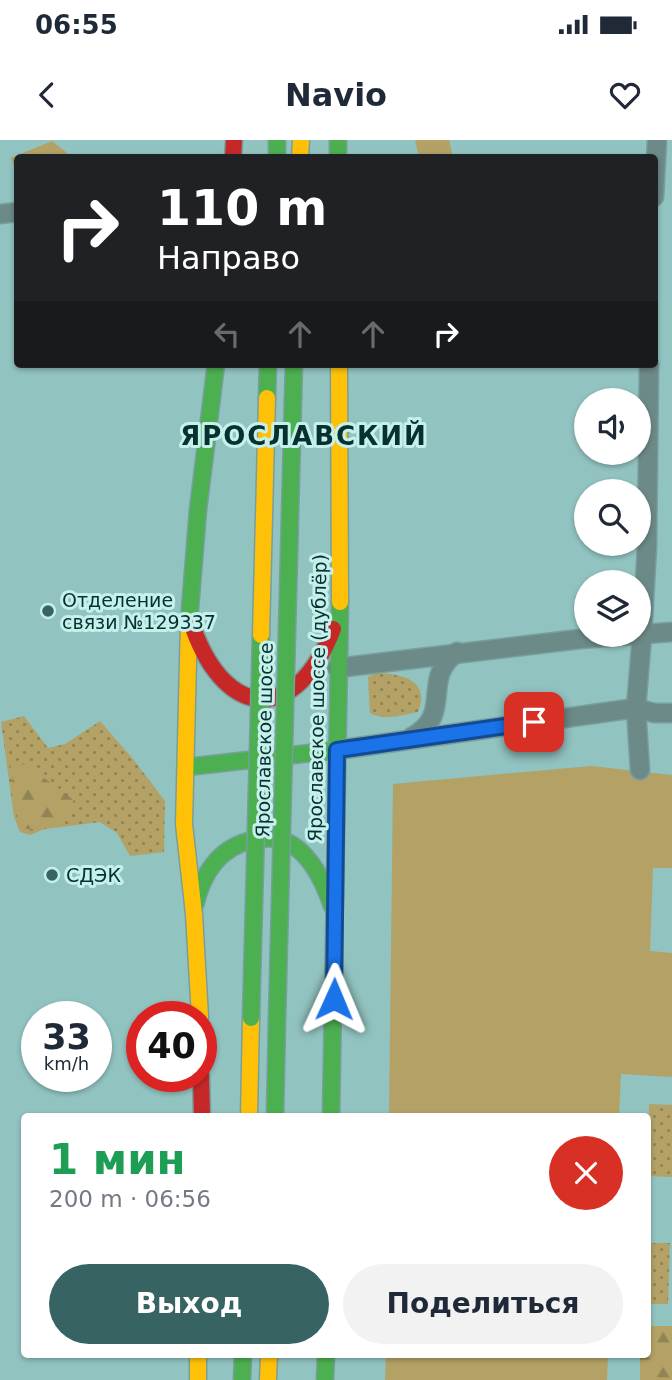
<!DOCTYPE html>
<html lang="ru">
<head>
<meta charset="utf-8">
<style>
  :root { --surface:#fff; --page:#f2f2f3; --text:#1f2937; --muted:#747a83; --accent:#376462 }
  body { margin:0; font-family:"DejaVu Sans",sans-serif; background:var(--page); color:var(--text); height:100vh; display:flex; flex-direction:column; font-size:26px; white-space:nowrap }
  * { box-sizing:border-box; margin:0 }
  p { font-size:23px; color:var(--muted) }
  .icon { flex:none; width:38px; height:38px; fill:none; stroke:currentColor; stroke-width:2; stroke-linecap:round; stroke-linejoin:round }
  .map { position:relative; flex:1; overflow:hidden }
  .drawer { position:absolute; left:21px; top:973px; width:630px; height:245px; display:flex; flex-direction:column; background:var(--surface); border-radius:7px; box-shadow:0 2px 5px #0004 }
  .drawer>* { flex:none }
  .guide { position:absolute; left:14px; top:14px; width:644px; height:214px; border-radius:7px; box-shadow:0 2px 5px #0004; background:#202124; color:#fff; overflow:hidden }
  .fabs { position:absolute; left:574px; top:248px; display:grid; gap:14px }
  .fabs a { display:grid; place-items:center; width:77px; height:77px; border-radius:50%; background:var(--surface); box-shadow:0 2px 5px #0004; font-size:35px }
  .speed { position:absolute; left:21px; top:861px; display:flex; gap:14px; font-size:35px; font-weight:700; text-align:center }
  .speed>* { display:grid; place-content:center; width:91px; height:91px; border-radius:50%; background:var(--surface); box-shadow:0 2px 5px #0004; line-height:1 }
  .speed small { font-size:18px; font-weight:400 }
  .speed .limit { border:10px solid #d22; background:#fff; color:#111 }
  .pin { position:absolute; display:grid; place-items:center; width:60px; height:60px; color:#fff; margin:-30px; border-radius:14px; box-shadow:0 4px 10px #0006 }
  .me { position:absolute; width:77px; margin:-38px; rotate:1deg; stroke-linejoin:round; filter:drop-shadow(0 0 5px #0008) }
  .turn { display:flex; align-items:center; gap:24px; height:147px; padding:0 28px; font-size:32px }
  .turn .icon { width:91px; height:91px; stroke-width:2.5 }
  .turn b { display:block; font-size:49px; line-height:60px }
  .lanes { display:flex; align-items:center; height:66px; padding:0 28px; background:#0003; justify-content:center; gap:35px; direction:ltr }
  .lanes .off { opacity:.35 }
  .round { display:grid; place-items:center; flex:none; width:74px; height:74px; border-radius:37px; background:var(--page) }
  .headline { display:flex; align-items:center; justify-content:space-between; height:119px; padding:0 28px }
  h1 { font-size:42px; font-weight:800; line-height:52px; color:#1e9e55 }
  .action { display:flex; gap:14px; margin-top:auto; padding:14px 28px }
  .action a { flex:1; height:80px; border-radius:42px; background:var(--accent); color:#fff; font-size:28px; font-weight:800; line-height:80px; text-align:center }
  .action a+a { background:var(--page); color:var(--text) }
  .status { display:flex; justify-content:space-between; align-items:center; height:49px; padding:0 35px; background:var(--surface); direction:ltr }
  .status svg { height:19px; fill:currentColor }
  header { display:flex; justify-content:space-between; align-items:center; height:91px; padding:0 28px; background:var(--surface); font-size:32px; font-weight:800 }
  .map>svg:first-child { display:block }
  .grass { fill:url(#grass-dots) }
  .forest { fill:url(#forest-firs) }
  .park { fill:#b3a165 }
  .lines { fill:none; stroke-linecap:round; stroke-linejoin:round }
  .street-casing { stroke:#779f9d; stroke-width:21 }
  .fast-casing { stroke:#779f9d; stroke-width:19 }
  .slow-casing { stroke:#779f9d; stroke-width:19 }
  .jam-casing { stroke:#779f9d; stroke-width:19 }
  .street { stroke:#6c8a88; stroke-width:18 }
  .fast { stroke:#4caf50; stroke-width:16 }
  .slow { stroke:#ffc107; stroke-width:16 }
  .jam { stroke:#c62828; stroke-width:16 }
  .fast-bridge-casing { stroke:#779f9d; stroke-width:19; stroke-linecap:butt }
  .slow-bridge-casing { stroke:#779f9d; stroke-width:19; stroke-linecap:butt }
  .fast-bridge { stroke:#4caf50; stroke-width:16 }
  .slow-bridge { stroke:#ffc107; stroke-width:16 }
  .route-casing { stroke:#114b97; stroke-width:18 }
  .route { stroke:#1a73e8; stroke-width:12 }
  .poi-dot { fill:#376462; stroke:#c5f0ec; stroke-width:2.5 }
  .labels { text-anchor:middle; stroke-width:6; stroke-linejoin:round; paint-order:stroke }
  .poi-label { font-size:19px; fill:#07312f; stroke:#c5f0ec; text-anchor:start }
  .street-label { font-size:19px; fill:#07312f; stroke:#c5f0ec }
  .district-label { font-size:26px; font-weight:bold; letter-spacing:2px; fill:#07312f; stroke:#c5f0ec }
</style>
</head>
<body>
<div class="status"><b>06:55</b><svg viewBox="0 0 49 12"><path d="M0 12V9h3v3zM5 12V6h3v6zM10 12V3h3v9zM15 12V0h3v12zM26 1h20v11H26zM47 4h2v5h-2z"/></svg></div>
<header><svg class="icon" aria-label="back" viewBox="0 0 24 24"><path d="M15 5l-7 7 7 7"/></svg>Navio<svg class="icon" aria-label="heart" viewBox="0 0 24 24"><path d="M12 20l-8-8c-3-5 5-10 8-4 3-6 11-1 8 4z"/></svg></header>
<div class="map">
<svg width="672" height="1240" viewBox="0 0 672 1240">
  <defs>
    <pattern id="grass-dots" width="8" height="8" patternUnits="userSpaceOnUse" patternTransform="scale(1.75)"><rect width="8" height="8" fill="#b3a165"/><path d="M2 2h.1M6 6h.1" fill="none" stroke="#908454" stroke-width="1.8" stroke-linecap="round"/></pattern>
    <pattern id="forest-firs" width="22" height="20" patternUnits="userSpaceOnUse" patternTransform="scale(1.75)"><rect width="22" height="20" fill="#b3a165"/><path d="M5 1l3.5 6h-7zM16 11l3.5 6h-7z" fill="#908454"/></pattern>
  </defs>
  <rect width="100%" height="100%" fill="#91c3c0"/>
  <path class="grass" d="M376,533C401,534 431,539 418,572C402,575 384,581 370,573L368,537Z
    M24,576L48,608L65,604L100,581L133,619L165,661L164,712L130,716L117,693L100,682L45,689L30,695L20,692L14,677L1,582Z
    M649,964L672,965V1037L648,1036Z
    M648,1103H670L668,1164H648Z"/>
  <path class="forest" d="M19,620C37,635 56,644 73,660L74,669L58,686C42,682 39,693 22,688C12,668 15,647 10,626Z
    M648,1186H672V1240H640V1215L648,1214Z"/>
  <path class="park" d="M415,0H449L453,17H419Z
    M52,1L72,17L18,18L17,33L11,18Z
    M591,626L672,635V728H653L650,811L672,813V937L621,934L619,976H389L393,644Z
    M386,1215H608L607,1240H385Z"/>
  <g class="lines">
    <g class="street-casing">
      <path id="street" d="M654,57L657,0
        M0,74L18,72
        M337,528L580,499L672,492
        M410,598C456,574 419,540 457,512
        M337,610L636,568L654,573H672
        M640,630L636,568L642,496L647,406L649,224"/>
    </g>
    <g class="fast-casing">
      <path id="fast" d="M277,0V18
        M338,0V18
        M267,258L268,224
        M293,259L294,224
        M189,481L198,370L216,224
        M187,627L337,610
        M195,765C203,733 219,707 253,700C264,698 275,697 285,701C310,712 324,742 332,766
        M275,976L277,879
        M331,976L340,462
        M242,1240L243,1214
        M325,1240L326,1214"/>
    </g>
    <g class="slow-casing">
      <path id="slow" d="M300,18L301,0
        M339,224L340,462
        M189,481L184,684L194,774L200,877
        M249,976L251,878
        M198,1214V1240
        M268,1240L269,1214"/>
    </g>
    <g class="jam-casing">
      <path id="jam" d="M233,18L234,0
        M193,488C227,582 297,583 333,489
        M201,936L202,976"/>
    </g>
    <use href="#street" class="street"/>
    <use href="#fast" class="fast"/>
    <use href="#slow" class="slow"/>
    <use href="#jam" class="jam"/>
    <g class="fast-bridge-casing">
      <path id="fast-bridge" d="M251,878L261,495
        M277,879L293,259"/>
    </g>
    <g class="slow-bridge-casing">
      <path id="slow-bridge" d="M261,495L267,258"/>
    </g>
    <use href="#fast-bridge" class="fast-bridge"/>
    <use href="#slow-bridge" class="slow-bridge"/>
  </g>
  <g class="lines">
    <g class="route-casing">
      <path id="route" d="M334,859L337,610L534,582"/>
    </g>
    <use href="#route" class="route"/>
  </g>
  <g class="poi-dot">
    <circle cx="48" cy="471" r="7"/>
    <circle cx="52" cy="735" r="7"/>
  </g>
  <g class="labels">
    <g class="poi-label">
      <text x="62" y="467">Отделение<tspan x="62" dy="22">связи №129337</tspan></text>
      <text x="66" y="742">СДЭК</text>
    </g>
    <g class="street-label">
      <text transform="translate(317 558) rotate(-89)" y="7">Ярославское шоссе (дублёр)</text>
      <text transform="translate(264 600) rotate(-89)" y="7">Ярославское шоссе</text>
    </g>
    <g class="district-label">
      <text x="304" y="305">ЯРОСЛАВСКИЙ</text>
    </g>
  </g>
</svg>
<div class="fabs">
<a><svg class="icon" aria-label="sound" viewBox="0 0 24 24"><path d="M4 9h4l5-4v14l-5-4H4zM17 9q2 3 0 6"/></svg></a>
<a><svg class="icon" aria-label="search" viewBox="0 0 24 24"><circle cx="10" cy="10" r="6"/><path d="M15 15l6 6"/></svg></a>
<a><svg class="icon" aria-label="layers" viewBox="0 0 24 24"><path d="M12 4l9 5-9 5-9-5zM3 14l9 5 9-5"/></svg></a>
</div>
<div class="speed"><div>33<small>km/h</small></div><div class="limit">40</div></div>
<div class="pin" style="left:534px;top:582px;background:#d93025"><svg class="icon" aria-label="arrive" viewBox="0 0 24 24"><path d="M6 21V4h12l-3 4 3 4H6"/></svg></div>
<svg class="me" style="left:334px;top:859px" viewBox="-20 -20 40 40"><path d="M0-17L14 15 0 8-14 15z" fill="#1a73e8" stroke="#fff" stroke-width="4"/></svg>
<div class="guide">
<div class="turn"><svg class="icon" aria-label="right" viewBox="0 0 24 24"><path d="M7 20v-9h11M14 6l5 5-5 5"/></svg><div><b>110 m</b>Направо</div></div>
<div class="lanes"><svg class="icon off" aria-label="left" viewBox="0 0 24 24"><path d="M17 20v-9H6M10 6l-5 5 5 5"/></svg><svg class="icon off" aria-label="ahead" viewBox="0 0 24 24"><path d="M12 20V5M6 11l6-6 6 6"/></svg><svg class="icon off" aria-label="ahead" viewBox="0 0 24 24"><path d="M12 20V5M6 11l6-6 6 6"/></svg><svg class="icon" aria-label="right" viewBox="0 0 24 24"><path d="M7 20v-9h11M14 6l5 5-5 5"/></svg></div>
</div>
<section class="drawer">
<div class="headline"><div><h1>1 мин</h1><p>200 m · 06:56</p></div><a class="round" style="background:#d93025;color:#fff"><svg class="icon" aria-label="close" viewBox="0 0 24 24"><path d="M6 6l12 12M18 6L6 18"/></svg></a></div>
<div class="action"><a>Выход</a><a>Поделиться</a></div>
</section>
</div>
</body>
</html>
